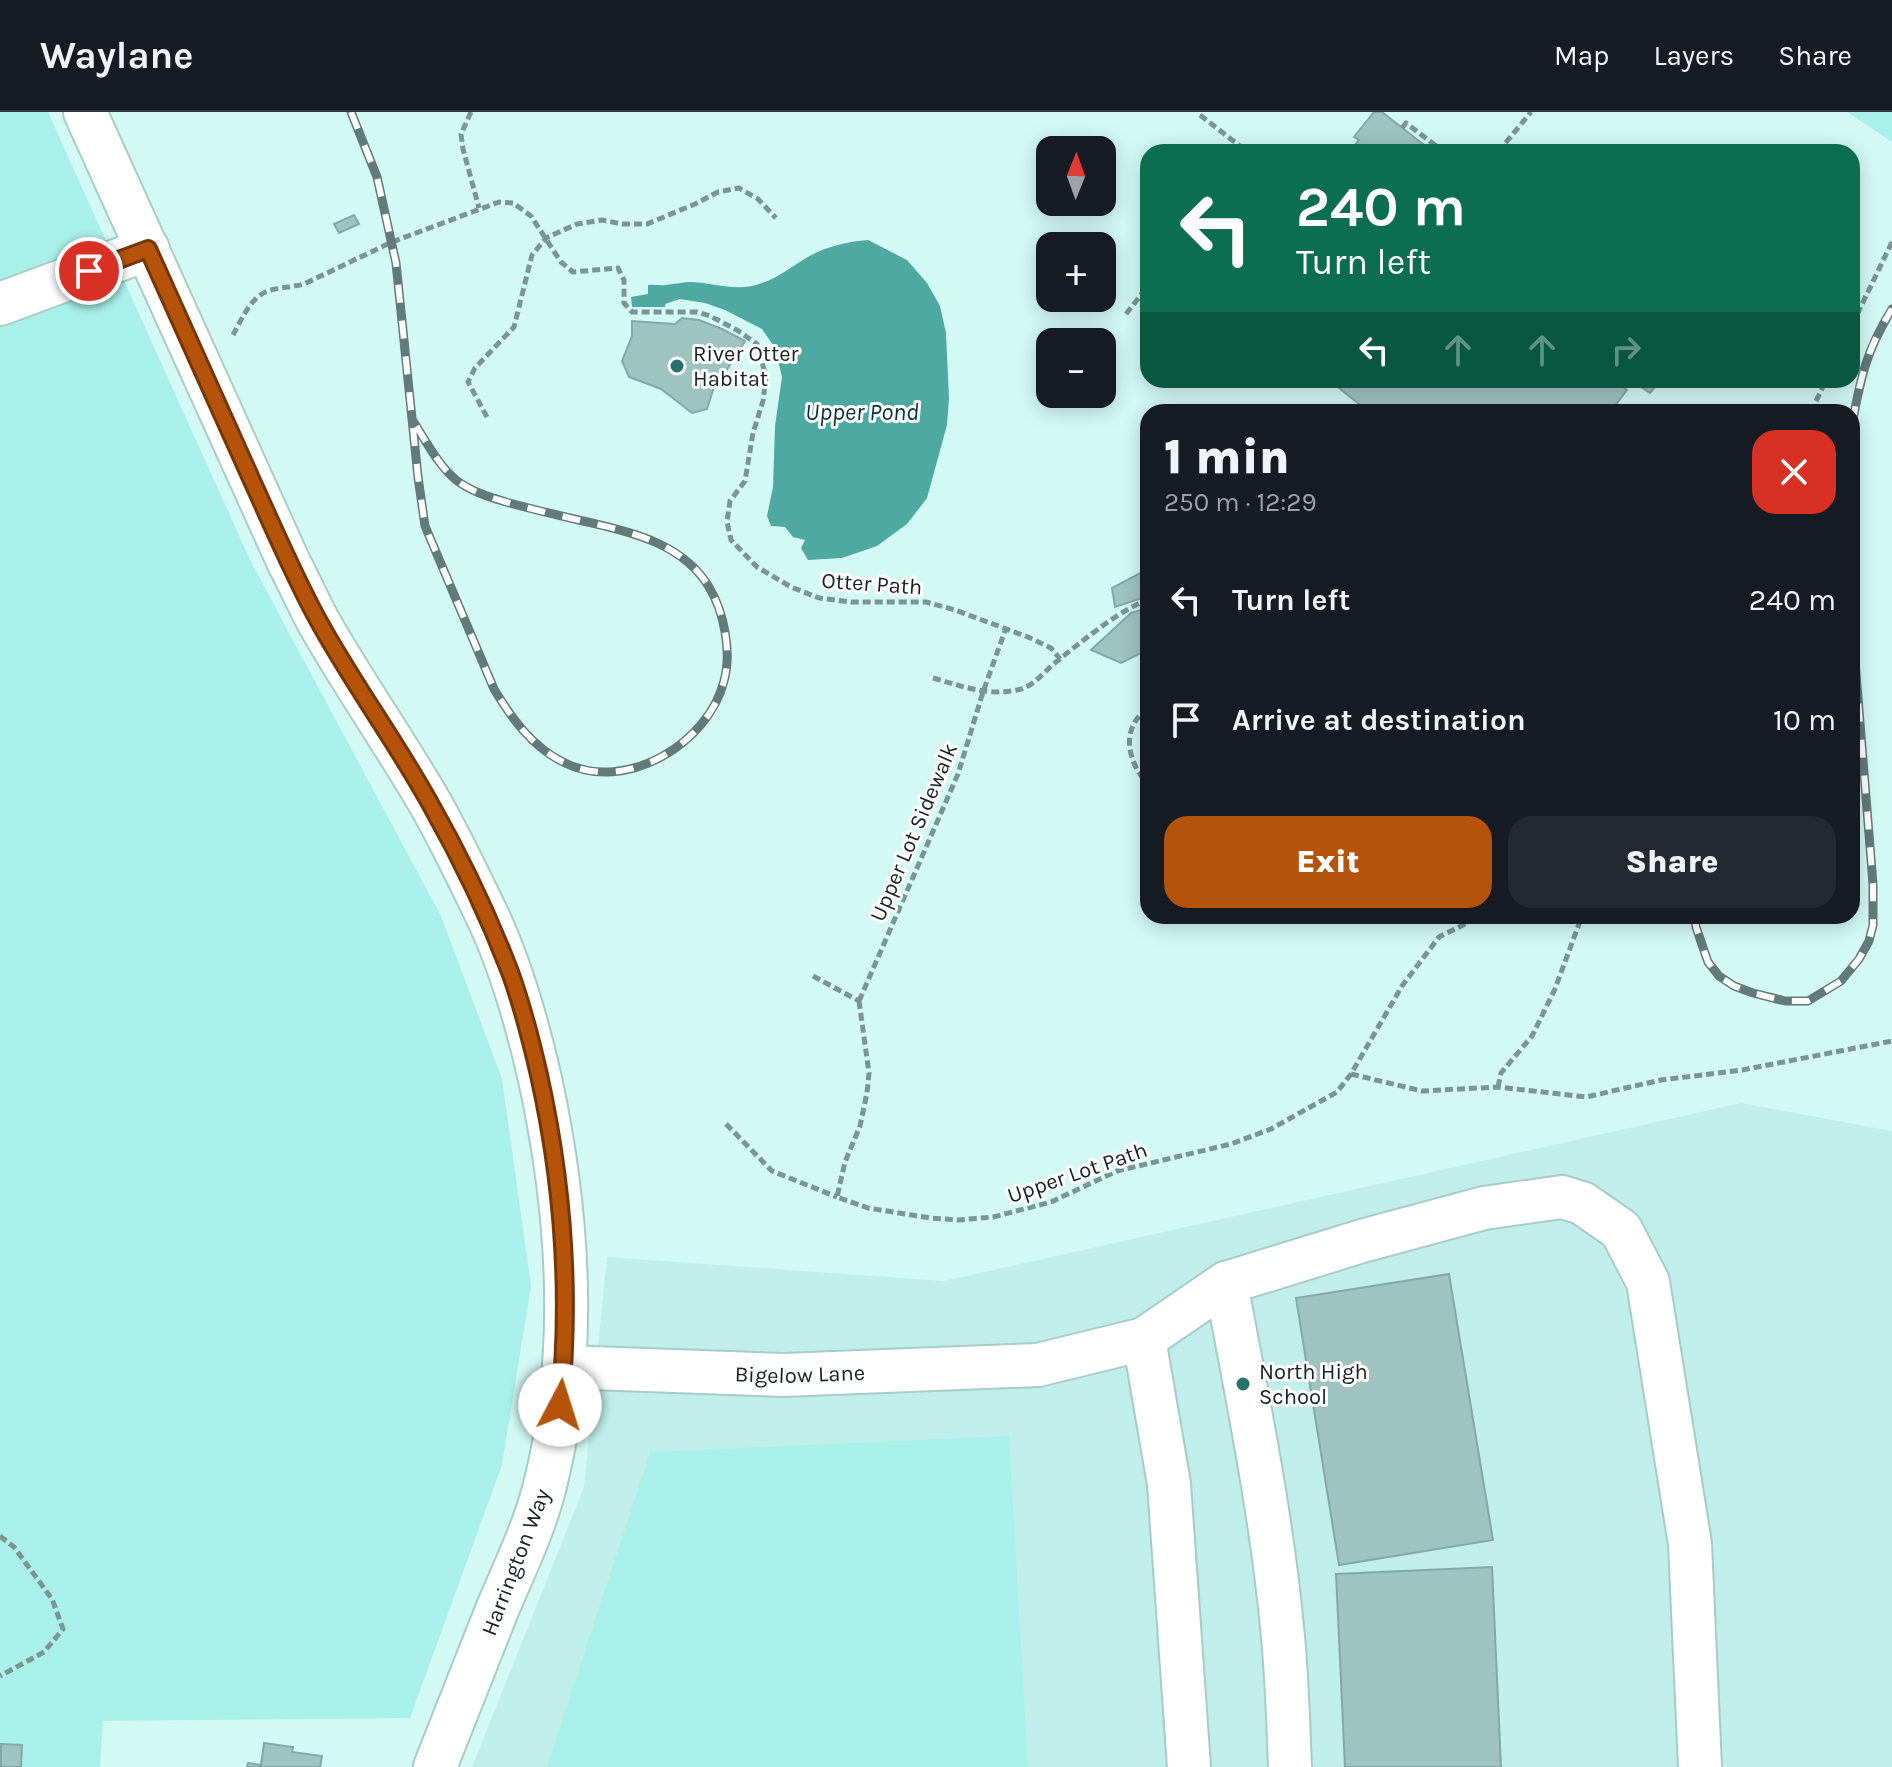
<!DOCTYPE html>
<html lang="en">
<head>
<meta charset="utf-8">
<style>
  :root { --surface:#171b24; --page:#242831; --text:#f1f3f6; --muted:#9ea1a6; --line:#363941; --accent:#b45309 }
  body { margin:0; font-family:Karla,sans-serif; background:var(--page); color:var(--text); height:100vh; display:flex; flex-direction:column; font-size:30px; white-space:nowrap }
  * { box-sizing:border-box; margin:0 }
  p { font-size:26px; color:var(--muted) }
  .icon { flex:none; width:44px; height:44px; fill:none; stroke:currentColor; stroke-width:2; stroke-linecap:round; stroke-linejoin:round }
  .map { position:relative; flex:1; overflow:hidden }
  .side { position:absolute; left:1140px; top:292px; width:720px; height:520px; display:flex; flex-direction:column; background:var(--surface); border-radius:24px; box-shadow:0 4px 20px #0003 }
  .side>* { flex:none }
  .banner { position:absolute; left:1140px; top:32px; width:720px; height:244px; border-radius:24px; box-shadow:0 4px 20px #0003; background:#0b6e4f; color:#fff; overflow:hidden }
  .needle { width:52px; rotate:1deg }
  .fabs { position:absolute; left:1036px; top:24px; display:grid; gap:16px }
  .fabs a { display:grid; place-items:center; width:80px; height:80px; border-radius:16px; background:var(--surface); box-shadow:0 4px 20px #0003; font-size:40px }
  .pin { position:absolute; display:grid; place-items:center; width:68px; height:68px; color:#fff; margin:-34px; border:4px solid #fff; border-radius:50%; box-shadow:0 2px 8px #0007 }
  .me { position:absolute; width:88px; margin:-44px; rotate:5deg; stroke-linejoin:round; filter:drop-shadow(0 0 6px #0008) }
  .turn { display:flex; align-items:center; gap:28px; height:168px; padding:0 24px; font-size:36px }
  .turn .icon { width:104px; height:104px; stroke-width:2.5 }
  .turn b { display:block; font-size:56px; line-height:68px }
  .lanes { display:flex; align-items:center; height:76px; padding:0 24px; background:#0003; justify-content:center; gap:40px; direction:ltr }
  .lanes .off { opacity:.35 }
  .round { display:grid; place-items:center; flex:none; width:84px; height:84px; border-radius:24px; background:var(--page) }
  .headline { display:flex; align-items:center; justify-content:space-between; height:136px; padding:0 24px }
  h1 { font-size:48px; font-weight:800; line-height:60px }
  .cta { display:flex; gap:16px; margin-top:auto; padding:16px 24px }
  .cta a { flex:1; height:92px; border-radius:24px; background:var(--accent); color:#fff; font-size:32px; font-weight:800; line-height:92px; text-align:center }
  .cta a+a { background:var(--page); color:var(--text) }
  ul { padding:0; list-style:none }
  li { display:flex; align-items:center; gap:24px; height:120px; padding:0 24px }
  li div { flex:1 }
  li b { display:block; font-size:30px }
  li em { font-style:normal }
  header { display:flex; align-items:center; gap:48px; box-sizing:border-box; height:112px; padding:0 40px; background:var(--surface); border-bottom:2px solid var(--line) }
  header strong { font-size:38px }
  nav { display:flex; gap:44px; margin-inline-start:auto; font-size:28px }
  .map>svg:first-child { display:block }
  .built { fill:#c0efeb }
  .green { fill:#a9f0ea }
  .water { fill:#4ea9a2 }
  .building { fill:#9fc3bf; stroke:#84a8a5; stroke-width:2 }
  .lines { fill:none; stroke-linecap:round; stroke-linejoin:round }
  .minor-casing { stroke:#a7ccc8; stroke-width:46 }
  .path { stroke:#7a9592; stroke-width:5; stroke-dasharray:8 4; stroke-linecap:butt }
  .minor { stroke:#fff; stroke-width:42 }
  .rail-casing { stroke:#627a78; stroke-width:9 }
  .rail { stroke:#fff; stroke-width:6; stroke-dasharray:18; stroke-linecap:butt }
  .route-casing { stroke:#753606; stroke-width:20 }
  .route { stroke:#b45309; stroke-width:14 }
  .poi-dot { fill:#27716c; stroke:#fff; stroke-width:3 }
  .labels { text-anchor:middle; stroke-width:6; stroke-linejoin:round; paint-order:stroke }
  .poi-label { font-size:22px; fill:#142221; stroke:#fff; text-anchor:start }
  .street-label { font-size:22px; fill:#142221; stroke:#fff }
  .water-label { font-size:24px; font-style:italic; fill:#053330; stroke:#fff }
</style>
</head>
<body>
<header>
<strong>Waylane</strong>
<nav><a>Map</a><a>Layers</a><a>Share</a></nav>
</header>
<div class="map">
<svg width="1892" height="1655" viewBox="0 0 1892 1655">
  <rect width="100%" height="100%" fill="#d3f9f5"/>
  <path class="built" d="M1741,991L1892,1019V1655H472L584,1375L607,1145L944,1169Z"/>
  <path class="green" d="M0,0H48L250,448L441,804L502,967L531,1174L502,1353L410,1606L103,1609L100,1655H0Z
    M1847,0H1892V30Z
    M1009,1324L1028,1655H547L650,1340Z"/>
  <path class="water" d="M868,128L907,148L927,171L940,194L946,221L949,286L947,313L927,386L907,412L877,434L842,446L808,448L801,436L805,428L793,425L785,415L771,414L767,404L773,375L775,314L782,265L775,236L762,217L725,198L705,191L680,187L665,192V195H632L631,185L648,182V173C654,172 660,174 666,173C675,172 683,170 691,170C715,171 736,180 759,172C776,167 788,157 803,148C823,135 845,130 868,128Z"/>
  <path class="building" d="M1374,0H1382L1433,40H1349L1359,28L1354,25Z
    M354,103L359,112L339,121L334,112Z
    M682,206L699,208L722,217L745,229L726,259L717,266L707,297L692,301L661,277L629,265L622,249L632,224V209L675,212Z
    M1329,268H1613L1627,278L1610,300H1369Z
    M1642,268H1661L1650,281L1638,273Z
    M1148,457V484L1115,495L1112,476Z
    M1148,496V534L1145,539L1121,551L1091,538L1131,501Z
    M1449,1162L1493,1428L1339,1453L1296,1186Z
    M1492,1455L1501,1655H1345L1336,1462Z
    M264,1631L293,1635L292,1640L322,1644L320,1655H247L248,1651L261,1653Z
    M1,1632L22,1633L21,1655H1Z"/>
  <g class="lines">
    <g class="minor-casing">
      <g id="minor">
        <path d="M85,0L289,451C299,470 308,490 318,509C353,571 394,629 430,691C450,726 468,764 486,801C511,853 527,910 540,967C568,1096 578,1235 547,1365C537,1411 515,1455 497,1498C476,1550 456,1603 435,1655"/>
        <path d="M0,192L148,137"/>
        <path d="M1226,1171C1247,1285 1271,1399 1282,1515C1287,1561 1288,1608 1290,1655"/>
        <path id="s1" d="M564,1255L783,1263L1038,1253L1144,1227"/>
        <path d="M1189,1655L1169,1372L1144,1227L1226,1171L1362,1129L1484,1096L1562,1085L1582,1091L1621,1118L1648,1170L1690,1432L1700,1655"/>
      </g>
    </g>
    <path class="path" d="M471,0L461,22L463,37L479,96
      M1200,3L1245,38V40
      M1402,16L1406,11L1444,40
      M1498,40L1531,0
      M1126,202L1148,174
      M1852,213L1892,130
      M233,223C242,207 251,183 271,178C282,175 293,175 304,172L392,130L499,90L513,91L531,104L561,150L573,160L618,156L624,168V191L632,200H697L710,204L737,218L757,232L766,265L763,289L753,321L745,369L730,389L727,410L731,428L757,455L791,475L819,486L851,490H926L955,498L1028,525L1051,536L1060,547
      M1811,300L1826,268
      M487,305L468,270L475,256L514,215L532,143L546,126L577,112L602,108L622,112H647L695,92L718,80L739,76L758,87L776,106
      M933,566C959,573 983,583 1011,579C1033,577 1040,563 1056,550C1080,531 1120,497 1148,488
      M1148,596C1119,617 1128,650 1148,673
      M813,864L859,889
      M859,889L869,961L867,981L860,1014L845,1050L837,1085L868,1096L930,1106L958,1108L993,1105L1051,1090L1117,1059L1231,1032L1271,1017L1337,980L1351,962L1402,874L1439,825L1481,804
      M859,889L958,662L983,580L1006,516
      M1351,962L1422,979L1498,975L1586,985L1661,968L1742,958L1892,929
      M1498,975L1501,961L1532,924L1555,877L1582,804
      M726,1012L772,1059L837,1085
      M0,1424L14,1435L52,1487L63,1517L44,1540L0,1564"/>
    <use href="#minor" class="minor"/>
    <g class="rail-casing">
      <path id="rail" d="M351,0L377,65L396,151L418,365L425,414L494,577C512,607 533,636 565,651C626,681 708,632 724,569C732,540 724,500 709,475C682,430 629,420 583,409C557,403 531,397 506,390C489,385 470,379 456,368C438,353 426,329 413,309
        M1852,312C1861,265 1866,239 1892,197
        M1695,804L1696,815L1708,850L1719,864L1734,874L1753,881L1785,889H1808L1841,869L1859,847L1869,829L1873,813V772L1852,512"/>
    </g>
    <use href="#rail" class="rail"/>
  </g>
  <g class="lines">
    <g class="route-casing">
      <path id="route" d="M89,159L148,137C183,215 218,293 253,371C274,417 294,464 318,508C353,572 397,631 432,695C462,748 488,803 510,860C522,893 531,928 539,963C563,1071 571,1182 560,1293"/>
    </g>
    <use href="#route" class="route"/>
  </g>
  <g class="poi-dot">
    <circle cx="677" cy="254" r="8"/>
    <circle cx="1243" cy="1272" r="8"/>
  </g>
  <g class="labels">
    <g class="poi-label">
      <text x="693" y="249">River Otter<tspan x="693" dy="25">Habitat</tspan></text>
      <text x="1259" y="1267">North High<tspan x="1259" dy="25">School</tspan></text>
    </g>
    <g class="street-label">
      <text transform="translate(872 471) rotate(4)" y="8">Otter Path</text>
      <text transform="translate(913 720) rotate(-67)" y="8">Upper Lot Sidewalk</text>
      <text transform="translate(1077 1060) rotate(-19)" y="8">Upper Lot Path</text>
      <text dy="8" stroke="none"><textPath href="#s1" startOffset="236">Bigelow Lane</textPath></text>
      <text transform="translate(515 1450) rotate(-69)" y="8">Harrington Way</text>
    </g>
    <g class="water-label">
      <text x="862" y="308">Upper Pond</text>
    </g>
  </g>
</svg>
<div class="fabs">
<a><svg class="needle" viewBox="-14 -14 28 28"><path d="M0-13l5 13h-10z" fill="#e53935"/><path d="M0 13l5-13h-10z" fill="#9ea1a6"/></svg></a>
<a>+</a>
<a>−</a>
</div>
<div class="pin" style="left:89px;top:159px;background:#d93025"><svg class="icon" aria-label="arrive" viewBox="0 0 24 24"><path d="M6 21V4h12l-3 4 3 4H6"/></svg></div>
<svg class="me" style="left:560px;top:1293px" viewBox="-20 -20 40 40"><circle r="19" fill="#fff"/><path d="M0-13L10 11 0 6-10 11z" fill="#b45309"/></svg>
<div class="banner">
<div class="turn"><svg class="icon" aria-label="left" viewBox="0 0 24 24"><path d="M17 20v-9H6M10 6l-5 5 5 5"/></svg><div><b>240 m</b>Turn left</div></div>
<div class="lanes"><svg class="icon" aria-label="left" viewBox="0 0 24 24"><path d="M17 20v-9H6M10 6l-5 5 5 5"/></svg><svg class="icon off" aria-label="ahead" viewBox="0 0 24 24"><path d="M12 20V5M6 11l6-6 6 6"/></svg><svg class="icon off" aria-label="ahead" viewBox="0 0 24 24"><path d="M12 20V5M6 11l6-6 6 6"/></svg><svg class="icon off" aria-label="right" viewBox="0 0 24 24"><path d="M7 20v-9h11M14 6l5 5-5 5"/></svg></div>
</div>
<section class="side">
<div class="headline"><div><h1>1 min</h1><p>250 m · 12:29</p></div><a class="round" style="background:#d93025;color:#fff"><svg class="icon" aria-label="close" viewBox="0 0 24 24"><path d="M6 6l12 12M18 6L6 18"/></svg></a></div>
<ul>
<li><svg class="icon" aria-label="left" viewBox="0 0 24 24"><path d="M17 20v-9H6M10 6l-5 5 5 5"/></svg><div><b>Turn left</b></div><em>240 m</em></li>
<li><svg class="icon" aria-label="arrive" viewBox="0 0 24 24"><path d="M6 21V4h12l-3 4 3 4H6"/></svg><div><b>Arrive at destination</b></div><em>10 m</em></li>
</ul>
<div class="cta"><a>Exit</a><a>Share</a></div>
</section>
</div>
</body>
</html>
